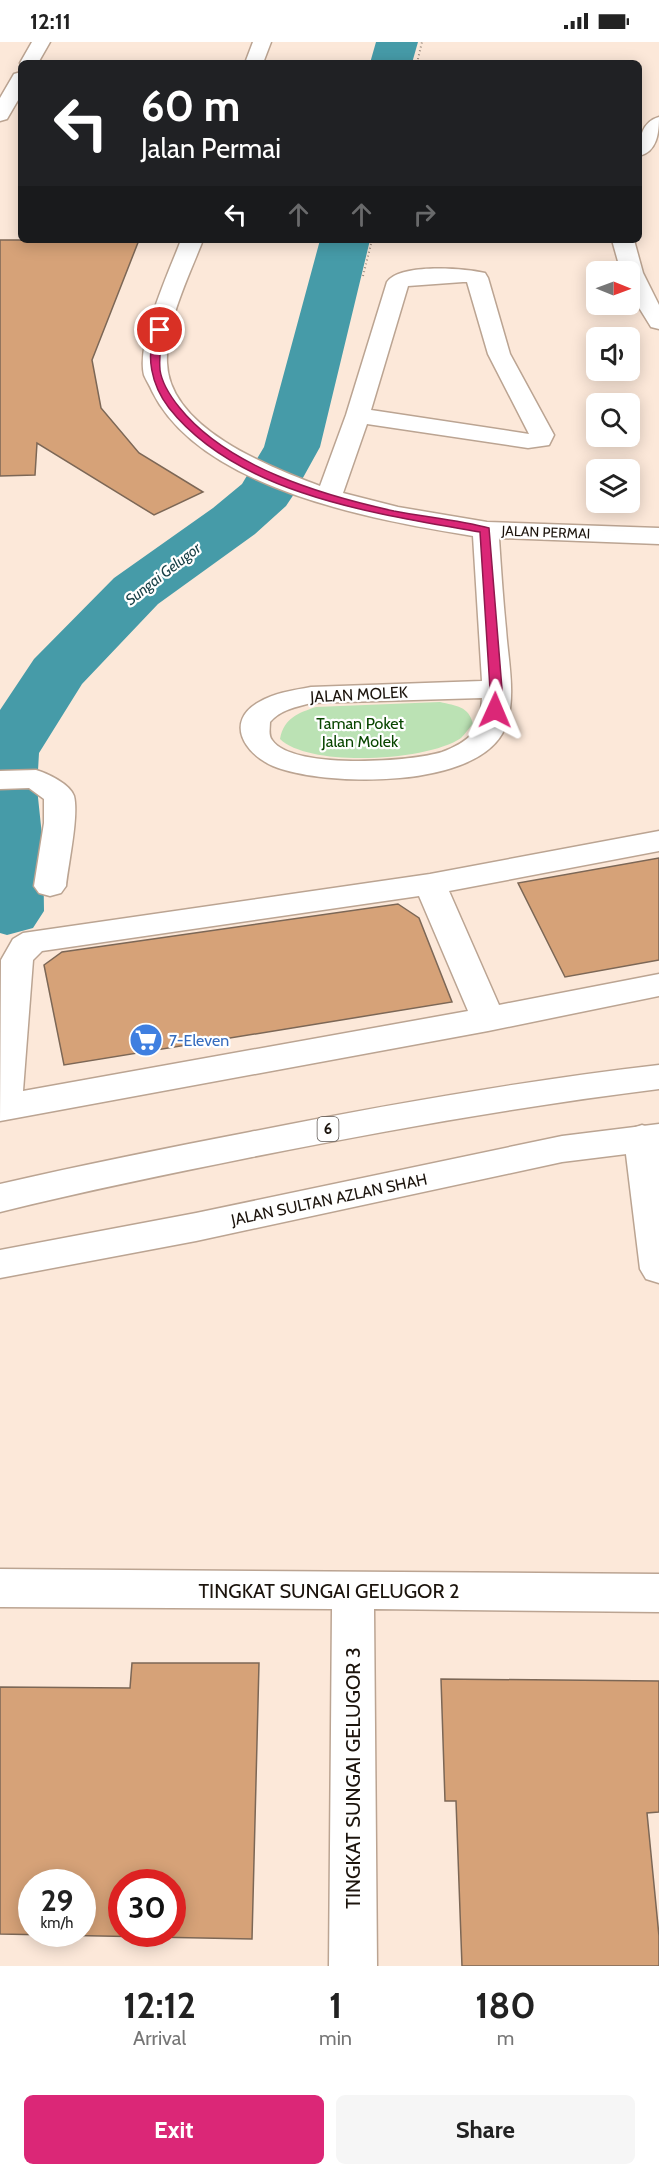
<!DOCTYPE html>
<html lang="en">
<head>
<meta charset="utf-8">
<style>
  :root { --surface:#fff; --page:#f6f6f6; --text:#222; --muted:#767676; --accent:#db2777 }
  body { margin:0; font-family:Cabin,sans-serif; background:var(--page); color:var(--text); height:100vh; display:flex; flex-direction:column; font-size:22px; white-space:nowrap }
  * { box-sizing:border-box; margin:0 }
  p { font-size:20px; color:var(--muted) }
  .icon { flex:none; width:33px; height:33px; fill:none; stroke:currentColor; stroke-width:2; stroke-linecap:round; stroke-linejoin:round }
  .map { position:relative; height:1924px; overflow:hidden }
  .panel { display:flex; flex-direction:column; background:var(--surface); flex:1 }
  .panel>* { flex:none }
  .top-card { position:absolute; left:18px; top:18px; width:624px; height:183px; border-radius:9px; box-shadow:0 3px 15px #0003; background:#202124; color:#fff; overflow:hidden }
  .needle { width:39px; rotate:91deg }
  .controls { position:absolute; left:586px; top:219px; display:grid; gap:12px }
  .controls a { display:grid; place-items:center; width:54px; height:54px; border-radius:9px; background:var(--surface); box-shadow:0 3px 15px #0003; font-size:30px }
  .speed { position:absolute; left:18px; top:1827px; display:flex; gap:12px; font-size:30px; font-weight:700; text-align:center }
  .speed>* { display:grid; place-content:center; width:78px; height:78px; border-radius:50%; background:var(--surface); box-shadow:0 3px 15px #0003; line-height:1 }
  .speed small { font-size:15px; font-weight:400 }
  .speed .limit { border:9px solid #d22; background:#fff; color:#111 }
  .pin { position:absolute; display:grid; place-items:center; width:51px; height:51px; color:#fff; margin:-26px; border:3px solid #fff; border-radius:50%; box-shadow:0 2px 6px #0007 }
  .me { position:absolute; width:66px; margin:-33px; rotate:1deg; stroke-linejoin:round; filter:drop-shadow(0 0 4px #0008) }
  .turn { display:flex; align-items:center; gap:21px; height:126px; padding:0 24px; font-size:27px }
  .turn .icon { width:78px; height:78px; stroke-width:2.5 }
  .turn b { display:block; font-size:42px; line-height:51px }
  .lanes { display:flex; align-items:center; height:57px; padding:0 24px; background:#0003; justify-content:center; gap:30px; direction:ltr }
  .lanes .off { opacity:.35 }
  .eta { display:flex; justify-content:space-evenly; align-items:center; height:102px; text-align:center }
  .eta b { font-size:36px; font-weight:700; line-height:42px }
  .cta { display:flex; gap:12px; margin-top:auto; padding:12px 24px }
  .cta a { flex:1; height:69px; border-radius:9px; background:var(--accent); color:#fff; font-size:24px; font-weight:700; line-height:69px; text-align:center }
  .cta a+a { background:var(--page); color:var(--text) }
  .status { display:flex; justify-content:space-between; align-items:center; height:42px; padding:0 30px; background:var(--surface); direction:ltr }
  .status svg { height:16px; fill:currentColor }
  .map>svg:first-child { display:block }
  .green { fill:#bbe2b4 }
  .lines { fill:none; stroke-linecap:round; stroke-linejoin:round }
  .river { fill:#469ba8; fill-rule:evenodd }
  .building { fill:#d6a278; stroke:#7c6756; stroke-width:1.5; fill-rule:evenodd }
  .minor-casing { stroke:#bba492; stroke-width:3 }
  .highway-casing { stroke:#bba492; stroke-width:3 }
  .path { stroke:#96887c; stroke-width:2; stroke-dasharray:1 3; stroke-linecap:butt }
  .minor { fill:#fff; fill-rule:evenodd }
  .highway { fill:#fff; fill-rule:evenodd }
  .route { fill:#db2777; stroke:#8e194d; stroke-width:1.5 }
  .labels { text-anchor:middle; stroke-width:4.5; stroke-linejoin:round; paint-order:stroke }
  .far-street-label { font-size:14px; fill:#1c140d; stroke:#fff }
  .far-water-label { font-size:15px; font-style:italic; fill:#194147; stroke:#fff }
  .shield { fill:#fff; stroke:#605a56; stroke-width:1.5 }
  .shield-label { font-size:15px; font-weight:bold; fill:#1c140d }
  .street-label { font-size:16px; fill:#1c140d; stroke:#fff }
  .park-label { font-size:16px; fill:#094600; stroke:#fff }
  .shop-label { font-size:16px; fill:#366cbe; stroke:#fff; text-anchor:start }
  .near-street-label { font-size:20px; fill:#1c140d; stroke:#fff }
</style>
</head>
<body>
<div class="status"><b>12:11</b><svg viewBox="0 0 49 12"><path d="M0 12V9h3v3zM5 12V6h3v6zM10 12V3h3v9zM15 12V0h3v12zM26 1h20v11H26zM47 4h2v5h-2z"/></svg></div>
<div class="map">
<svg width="659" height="1924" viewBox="0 0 659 1924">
  <rect width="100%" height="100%" fill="#fce8d9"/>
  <path class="green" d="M440,660C456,664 469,664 473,682C469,686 465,692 461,696C428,719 310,726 280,697C284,676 298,671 316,665Z"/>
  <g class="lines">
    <path class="river" d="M376,0H418L412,21H370Z
      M320,198H370L320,405L294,452L286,464L255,492L158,562L82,642L39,711L37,746L43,803L44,869L33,886L7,893L0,891V668L34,617L114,536L213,466L242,442L264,405Z"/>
  </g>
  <path class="building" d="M0,198H139L92,318L101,366L139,411L203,450L154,473L37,401L35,433L0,434Z
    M659,816V918L565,935L518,841Z
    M398,862L419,876L452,960L64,1023L44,923L62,910Z
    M132,1621H259L252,1897L0,1892V1645L130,1646ZM32,1840H82V1892H32ZM122,1840H172V1892H122Z
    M441,1637L659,1639V1770L647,1771L659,1894V1924H462L456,1759H445Z"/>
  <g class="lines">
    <g class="minor-casing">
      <path id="minor" d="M32,0H50L38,21L21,23L20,21Z
        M253,0H271L263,21H245Z
        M21,30V53L7,77L0,79V56L14,32Z
        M659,75C659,91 657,110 639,114C639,98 641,80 659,75Z
        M181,198H203C189,234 165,282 167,321C169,386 269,425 320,444L346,373L387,240C400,221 464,226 485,231L488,236L510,312L554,393L549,403L528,406L367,382L343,451L398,465L487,480L659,486V502L499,496C501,527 503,557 506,587C508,618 517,657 505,686C480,748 324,745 273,724C245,712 224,680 259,660C274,651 294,648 311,645L482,639L473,494C374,478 200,447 152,349C150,344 146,338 144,333C136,300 169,230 181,198ZM463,240H467L488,312L529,392L371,368L408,244ZM482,656C481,667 481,683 473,691C465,700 453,706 442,710C411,720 292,728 272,698C268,693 270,686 270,680C280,668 296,665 311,661Z
        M612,198H634L643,231L659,263V287L651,285L630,251V230H621Z
        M36,728C47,731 70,742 74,754C79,774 68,823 66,844L61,851L50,854L39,851L34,844L44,781V757L29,746L0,747V729Z
        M659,789V809L449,849L499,963L659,932V954L488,989L0,1079L1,918L13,897L23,891L430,832ZM419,854L468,969L23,1049L33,918L42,909Z
        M642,1083L654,1087L659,1095V1241L646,1237L640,1227L624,1096L630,1087Z
        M0,1527L659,1532V1570L374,1567L377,1924H329L332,1567L0,1565Z"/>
    </g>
    <g class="highway-casing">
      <path id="highway" d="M659,1023V1047C522,1064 387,1088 252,1115C168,1132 84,1149 0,1170V1142C83,1123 166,1106 250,1090C386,1063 521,1039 659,1023Z
        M659,1082V1108L562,1120L196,1199L0,1236V1208L196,1171L562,1094Z"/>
    </g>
    <path class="path" d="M417,21L422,0
      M363,234L372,198"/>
    <use href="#minor" class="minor"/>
    <use href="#highway" class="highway"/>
  </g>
  <path class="route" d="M157,286L165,288C161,300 159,315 160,328C162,342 171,355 179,365C227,425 321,453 394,469C425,475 458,478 489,486L502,647L499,670L495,671L489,668L490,647L480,490C377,472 238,453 169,366C152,344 144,313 157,286Z"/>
  <defs>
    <g id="supermarket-disc" transform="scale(1.725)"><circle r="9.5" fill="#3f7fe0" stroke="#fff"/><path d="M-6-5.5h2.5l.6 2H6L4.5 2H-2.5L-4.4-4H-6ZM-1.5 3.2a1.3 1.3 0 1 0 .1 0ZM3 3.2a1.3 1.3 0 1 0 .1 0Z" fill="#fff"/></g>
  </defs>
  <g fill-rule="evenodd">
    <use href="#supermarket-disc" x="146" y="998"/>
  </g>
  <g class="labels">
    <g class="far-street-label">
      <text transform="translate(546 490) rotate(2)" y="5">JALAN PERMAI</text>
    </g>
    <g class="far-water-label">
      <text transform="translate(163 532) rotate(-38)" y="5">Sungai Gelugor</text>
    </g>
    <rect class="shield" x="317.5" y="1075" width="21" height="24" rx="4.5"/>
    <g class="shield-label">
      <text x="328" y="1092">6</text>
    </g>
    <g class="street-label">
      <text transform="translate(359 652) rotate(-3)" y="6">JALAN MOLEK</text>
      <text transform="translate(329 1157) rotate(-12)" y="6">JALAN SULTAN AZLAN SHAH</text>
    </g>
    <g class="park-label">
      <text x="360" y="687">Taman Poket<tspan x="360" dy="18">Jalan Molek</tspan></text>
    </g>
    <g class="shop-label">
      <text x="169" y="1004">7-Eleven</text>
    </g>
    <g class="near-street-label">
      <text x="329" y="1556">TINGKAT SUNGAI GELUGOR 2</text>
      <text transform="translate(353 1736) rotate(-90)" y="7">TINGKAT SUNGAI GELUGOR 3</text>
    </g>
  </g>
</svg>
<div class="controls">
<a><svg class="needle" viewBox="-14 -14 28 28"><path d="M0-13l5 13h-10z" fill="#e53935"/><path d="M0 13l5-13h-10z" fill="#767676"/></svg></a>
<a><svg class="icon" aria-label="sound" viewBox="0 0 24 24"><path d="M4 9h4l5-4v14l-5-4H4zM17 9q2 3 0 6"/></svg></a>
<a><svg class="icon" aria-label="search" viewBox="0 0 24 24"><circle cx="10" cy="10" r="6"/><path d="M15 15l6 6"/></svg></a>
<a><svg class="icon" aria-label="layers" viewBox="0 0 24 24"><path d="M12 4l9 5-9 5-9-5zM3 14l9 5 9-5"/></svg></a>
</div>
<div class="speed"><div>29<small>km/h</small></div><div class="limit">30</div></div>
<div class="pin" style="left:160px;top:288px;background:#d93025"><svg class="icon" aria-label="arrive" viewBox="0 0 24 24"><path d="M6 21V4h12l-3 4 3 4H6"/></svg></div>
<svg class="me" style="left:495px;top:668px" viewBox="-20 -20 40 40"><path d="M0-17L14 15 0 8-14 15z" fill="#db2777" stroke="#fff" stroke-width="4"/></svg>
<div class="top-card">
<div class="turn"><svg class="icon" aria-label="left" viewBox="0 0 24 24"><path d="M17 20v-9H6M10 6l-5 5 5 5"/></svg><div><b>60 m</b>Jalan Permai</div></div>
<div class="lanes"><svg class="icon" aria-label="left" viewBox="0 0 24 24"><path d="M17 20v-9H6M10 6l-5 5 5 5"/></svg><svg class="icon off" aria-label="ahead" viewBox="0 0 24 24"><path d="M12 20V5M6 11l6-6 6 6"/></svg><svg class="icon off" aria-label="ahead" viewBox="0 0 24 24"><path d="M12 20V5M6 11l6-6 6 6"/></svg><svg class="icon off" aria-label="right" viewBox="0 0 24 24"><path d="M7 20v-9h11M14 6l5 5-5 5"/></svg></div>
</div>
</div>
<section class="panel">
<div class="eta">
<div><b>12:12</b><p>Arrival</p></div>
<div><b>1</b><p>min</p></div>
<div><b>180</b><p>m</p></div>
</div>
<div class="cta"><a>Exit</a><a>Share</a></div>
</section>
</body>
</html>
